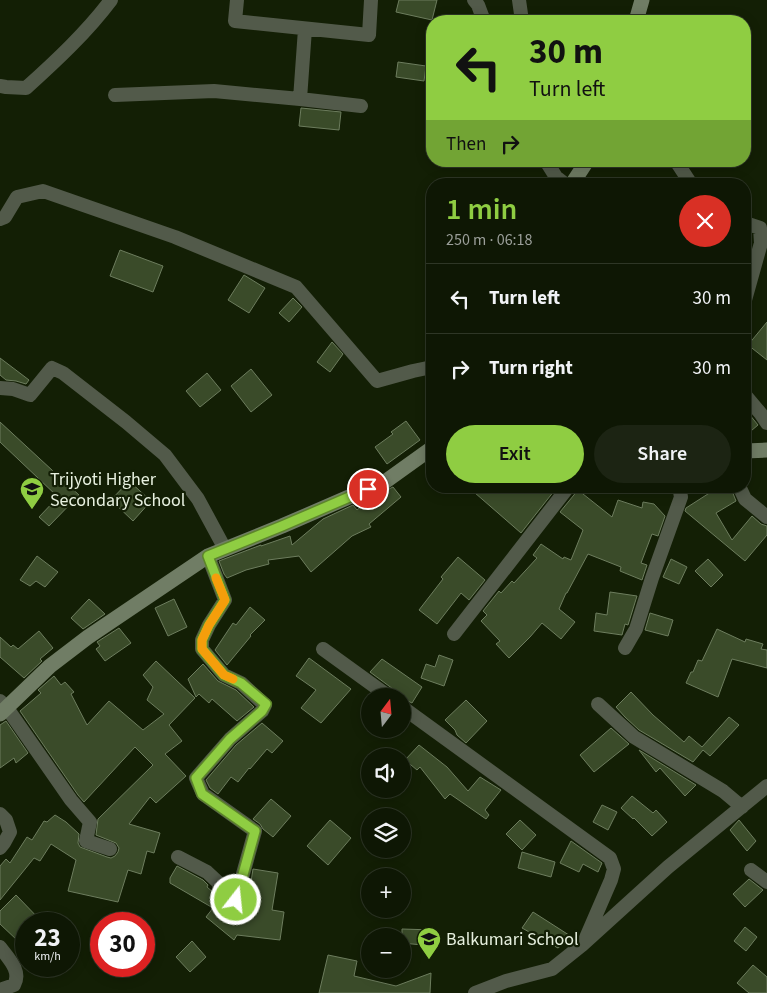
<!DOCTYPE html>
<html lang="en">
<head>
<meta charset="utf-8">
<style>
  :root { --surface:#0e1704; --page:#1c2413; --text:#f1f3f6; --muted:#9b9f9a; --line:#2e3626; --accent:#8fcd42 }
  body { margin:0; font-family:"Source Sans 3",sans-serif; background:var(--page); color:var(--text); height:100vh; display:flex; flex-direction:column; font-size:19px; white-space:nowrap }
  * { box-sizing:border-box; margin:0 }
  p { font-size:16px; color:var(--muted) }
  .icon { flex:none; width:28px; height:28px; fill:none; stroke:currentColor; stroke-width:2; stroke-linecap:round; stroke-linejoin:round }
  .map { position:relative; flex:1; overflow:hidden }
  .details { position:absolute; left:426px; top:178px; width:325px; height:315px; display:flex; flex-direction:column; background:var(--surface); border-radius:20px; box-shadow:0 2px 12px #0003,0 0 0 1px var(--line) }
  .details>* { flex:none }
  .top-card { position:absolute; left:426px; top:15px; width:325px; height:152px; border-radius:20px; box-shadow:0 2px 12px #0003,0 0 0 1px var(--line); background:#8fcd42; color:#111; overflow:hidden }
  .needle { width:32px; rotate:16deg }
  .buttons { position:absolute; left:361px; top:688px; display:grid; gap:10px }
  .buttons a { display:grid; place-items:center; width:50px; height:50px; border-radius:50%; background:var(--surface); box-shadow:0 2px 12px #0003,0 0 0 1px var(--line); font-size:25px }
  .speed { position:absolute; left:15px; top:912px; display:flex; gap:10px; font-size:25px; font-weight:700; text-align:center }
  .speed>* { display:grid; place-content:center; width:65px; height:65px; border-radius:50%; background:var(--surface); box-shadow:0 2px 12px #0003,0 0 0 1px var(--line); line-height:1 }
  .speed small { font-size:12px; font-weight:400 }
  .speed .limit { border:8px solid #d22; background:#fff; color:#111 }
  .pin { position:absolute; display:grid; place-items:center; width:42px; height:42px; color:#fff; margin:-21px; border:2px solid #fff; border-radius:50%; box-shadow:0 1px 5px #0007 }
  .me { position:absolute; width:55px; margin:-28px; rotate:16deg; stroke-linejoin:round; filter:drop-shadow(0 0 4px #0008) }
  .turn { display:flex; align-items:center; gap:18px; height:105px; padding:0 20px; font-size:22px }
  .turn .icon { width:65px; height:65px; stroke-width:2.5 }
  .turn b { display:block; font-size:35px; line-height:42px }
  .then { display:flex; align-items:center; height:48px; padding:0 20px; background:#0003; gap:10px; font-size:19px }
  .round { display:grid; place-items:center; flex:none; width:52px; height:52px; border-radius:26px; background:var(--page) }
  .summary { display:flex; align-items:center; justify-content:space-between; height:85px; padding:0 20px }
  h1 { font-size:30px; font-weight:600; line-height:38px; color:var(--accent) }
  .primary-button { display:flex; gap:10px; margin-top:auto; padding:10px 20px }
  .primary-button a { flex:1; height:58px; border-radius:30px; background:var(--accent); color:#111; font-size:20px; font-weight:600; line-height:58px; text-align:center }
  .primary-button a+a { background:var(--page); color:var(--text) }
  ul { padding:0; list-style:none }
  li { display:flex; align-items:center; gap:15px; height:70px; padding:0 20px; border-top:1px solid var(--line) }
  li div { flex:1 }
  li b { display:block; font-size:19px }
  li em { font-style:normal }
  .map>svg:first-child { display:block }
  .building { fill:#3a4b29; stroke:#6d7d5e }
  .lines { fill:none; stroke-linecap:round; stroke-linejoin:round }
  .street { stroke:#525a4a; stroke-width:14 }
  .secondary { stroke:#707d65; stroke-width:15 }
  .route-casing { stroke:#5d852b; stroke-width:12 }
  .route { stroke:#8fcd42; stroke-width:9 }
  .slow { stroke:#f59e0b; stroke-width:9 }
  .labels { text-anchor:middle; stroke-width:4.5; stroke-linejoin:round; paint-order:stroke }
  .poi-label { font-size:18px; fill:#e7f0df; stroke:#131f05; text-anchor:start }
</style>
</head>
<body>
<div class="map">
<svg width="767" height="993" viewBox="0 0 767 993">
  <rect width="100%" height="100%" fill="#131f05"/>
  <path class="building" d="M399,0H437L432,20L396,12Z
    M398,62L426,66L424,81L396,77Z
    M301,108L341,112L339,130L299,126Z
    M120,250L163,266L153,292L110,276Z
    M244,275L265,288L249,313L228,300Z
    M293,298L302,307L289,322L279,313Z
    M767,322V360L748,345Z
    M332,342L343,354L330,372L317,362Z
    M0,358L29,380L26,384L16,381L6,380L0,375Z
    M251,369L272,395L251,412L231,386Z
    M207,373L221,390L200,407L186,391Z
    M745,409L758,425L745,436Z
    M406,421L420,440L387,464L375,447L393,434L391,432Z
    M0,422L79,495L49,526L39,517L58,497L0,442Z
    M129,481L151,501L133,521L111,500Z
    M467,486H558L521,533Z
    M707,486H730L736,501L716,513L732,540L752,516L761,524L767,526V535L745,561L685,511L686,508L711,492Z
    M393,487L401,497L369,524L371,527L352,536L311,572L299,556L268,560L269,564L246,570L227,578L224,574L219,561L261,545V546L290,536L292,545L323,519L353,505L357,510L371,498Z
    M578,490L612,517L618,500L642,508L643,502L654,504L665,516L658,536L652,534L641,563L647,565L642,580L620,571L621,567L588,554L567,593H566L559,609L575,622L561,639L542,623L530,637L509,658L496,644L500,641L481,621L487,615L483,611L499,591L501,593L512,581L514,583L537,558L533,555L541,544L563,559L564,557L571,560L583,530L560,512Z
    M37,556L58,572L45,587L36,581L30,586L20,580Z
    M458,557L485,580L469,600L461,593L437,624L419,610L443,579L441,577Z
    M671,559L687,567L679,584L663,577Z
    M708,559L723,575L711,587L695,571Z
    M610,592L637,596L628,625L625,624L622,635L594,631L596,613L607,615Z
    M89,599L105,614L83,629L71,618Z
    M174,599L187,627L168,636L155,608Z
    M250,607L265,620L250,635L251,636L227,665L215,650L233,623L236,625Z
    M650,613L673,620L668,636L645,630Z
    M119,628L131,643L105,661L96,649L100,646L97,642Z
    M717,629L745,642L746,639L763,644L761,649L767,650V668L732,659L718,697L686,683L691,672H693L698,660L702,661Z
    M39,631L53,648L40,659L42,661L24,678L0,657V637L11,647L13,645L18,649Z
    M439,655L453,660L444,686L421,678L426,664L435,667Z
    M309,658L351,689L321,723L301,708L316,690L296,676Z
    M382,659L422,687L412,703L402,698V696H398L396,695L393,689L370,672Z
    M156,661L195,698L169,725L182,741L165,754L186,776L156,803L150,797L129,824L160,833L154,853L147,851L141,874L128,870L118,902L68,891L76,860L51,844L40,861L34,858L0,900V866L6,859L10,863L27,837L32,840L44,821L47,822L55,815L66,822L79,834L78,843L80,847L107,857L111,858L115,856L118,852L119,848L116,843L96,835L98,819L153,765L135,747L84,802L78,795L20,711L41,693L38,690L54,676L61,685L65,682L74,692L71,694L87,725L109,701L143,730L164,714L147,700L153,687L143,675Z
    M203,664L218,681L236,690L254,707L237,721L212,699L209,703L199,694L196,697L188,679Z
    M631,692L653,715L684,742L689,736L702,747L729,717L739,725L710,756L703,750L693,762L639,730L625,717L616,707Z
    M466,700L487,721L466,743L457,735L455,730L445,720Z
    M6,721L28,753L16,763L14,758L0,768V725Z
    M262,723L283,741L272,753L267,749L250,769L249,768L238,782L231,777L218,794L210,788L206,780L236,745Z
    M611,728L629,744L594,772L580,755Z
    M419,745L447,767L468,791L480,777L501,790L485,810L489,815L486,819L450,794L445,799L420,767L417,770L405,760Z
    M639,750L696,785L685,796L660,768L656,772Z
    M632,796L653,813L656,810L667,822L652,836L634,818L633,819L621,808Z
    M271,799L291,816L273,837L263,829L260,824L253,819Z
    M602,805L617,812L608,830L593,822Z
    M330,820L351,838L328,865L307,846Z
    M520,820L536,835L522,850L506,834Z
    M739,820L756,841L747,851L730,830Z
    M571,841L602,863L598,872L583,864L579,872L560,863Z
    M522,852L555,862L551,877L518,868Z
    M177,866L203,880L208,885L207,887L245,920L253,869L278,873L272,910L284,912L280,940L237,935L234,940L206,917L213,908L170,883V878Z
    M749,879L763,890L745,907L733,894Z
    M16,895L44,924H26V933L18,941L0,924V911Z
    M533,912L572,937L558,948L522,928Z
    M745,927L757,937L746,951L734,941Z
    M402,929L434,930L433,946L402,943Z
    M192,941L206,957L190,972L176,957Z
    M328,955L357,961L354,976L396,986L431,973L430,993H319Z
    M753,965L767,977V993H749L737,983Z"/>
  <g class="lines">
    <path class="street" d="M237,0L235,21L369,35L371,0
      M474,0L478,5L484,21
      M519,0L522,21
      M0,86L6,87L26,88C56,61 87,32 111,0
      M115,95L214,91L300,99L361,106
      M300,99L305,29
      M546,161L556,177L565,184
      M676,161L691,184
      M0,219L5,217L17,197L43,191L175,237L296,287L377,381L413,371L432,367
      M745,223L760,228L761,243L745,300
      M0,388L13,389L30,395L52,368L63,373L126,422L165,455L198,499L225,549
      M745,395L761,414L767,423
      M739,486L745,499L767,517
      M454,634L569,486
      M625,648L636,629L652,578L681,497L679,486
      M323,649L388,696
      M0,701L7,708L71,800L90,822L86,841L110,849
      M598,704L634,737L723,791L742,807
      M402,707L610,858L614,869L611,880L585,940
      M0,814L6,820L10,832L4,843L0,848
      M178,857L207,872L236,899L255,831L203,794L196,778L230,739L262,711L265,705L241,683L224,675L202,649V640L209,625L225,600L208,556
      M751,870L767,882
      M0,947C8,958 22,971 14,985L0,990
      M475,993L506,981L552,969L582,945L668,867L767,786"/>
    <path class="secondary" d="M636,21L642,0
      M572,184L587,161
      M745,451L767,450
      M0,714L50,666L88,637L208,556L282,526L386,481L432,448"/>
  </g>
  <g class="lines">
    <g class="route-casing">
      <path id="route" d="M236,900L255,831L202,794L196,778L230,739L262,711L266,704L241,683L224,675L202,649V640L209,625L225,600L208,556L282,526L368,489"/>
    </g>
    <use href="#route" class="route"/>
    <path class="slow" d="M216,578L225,600L209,625L202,640V649L224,675L233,679"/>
  </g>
  <defs>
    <g id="school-pin" transform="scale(1.25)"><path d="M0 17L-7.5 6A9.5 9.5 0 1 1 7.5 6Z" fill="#8fcd42" stroke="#131f05"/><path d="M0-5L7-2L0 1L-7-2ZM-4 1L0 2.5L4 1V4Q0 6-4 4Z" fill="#111"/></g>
  </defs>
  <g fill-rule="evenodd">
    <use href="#school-pin" x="32" y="489"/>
    <use href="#school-pin" x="429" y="939"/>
  </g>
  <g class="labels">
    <g class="poi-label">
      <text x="50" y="485">Trijyoti Higher<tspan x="50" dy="21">Secondary School</tspan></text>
      <text x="446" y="945">Balkumari School</text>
    </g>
  </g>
</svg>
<div class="buttons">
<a><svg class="needle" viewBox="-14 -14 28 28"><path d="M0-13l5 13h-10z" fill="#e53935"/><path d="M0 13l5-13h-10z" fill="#9b9f9a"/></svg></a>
<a><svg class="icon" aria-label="sound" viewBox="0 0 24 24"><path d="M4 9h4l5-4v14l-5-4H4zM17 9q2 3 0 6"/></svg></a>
<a><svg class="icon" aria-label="layers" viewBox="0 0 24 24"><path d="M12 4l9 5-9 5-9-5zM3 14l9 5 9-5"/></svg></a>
<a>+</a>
<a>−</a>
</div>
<div class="speed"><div>23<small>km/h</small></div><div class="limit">30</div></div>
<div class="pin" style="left:368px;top:489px;background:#d93025"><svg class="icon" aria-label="arrive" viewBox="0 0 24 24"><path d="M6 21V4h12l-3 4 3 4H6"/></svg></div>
<svg class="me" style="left:236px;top:900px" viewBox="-20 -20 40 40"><circle r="17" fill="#8fcd42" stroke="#fff" stroke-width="3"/><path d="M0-11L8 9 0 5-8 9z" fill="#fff"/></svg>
<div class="top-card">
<div class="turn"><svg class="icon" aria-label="left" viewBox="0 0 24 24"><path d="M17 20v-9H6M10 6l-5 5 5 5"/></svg><div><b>30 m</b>Turn left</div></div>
<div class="then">Then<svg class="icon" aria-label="right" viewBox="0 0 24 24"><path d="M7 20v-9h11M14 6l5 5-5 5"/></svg></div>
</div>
<section class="details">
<div class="summary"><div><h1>1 min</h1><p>250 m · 06:18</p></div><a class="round" style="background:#d93025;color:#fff"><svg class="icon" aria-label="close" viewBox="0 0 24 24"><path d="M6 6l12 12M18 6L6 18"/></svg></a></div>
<ul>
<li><svg class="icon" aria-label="left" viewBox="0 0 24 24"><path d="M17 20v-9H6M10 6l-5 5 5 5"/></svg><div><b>Turn left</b></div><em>30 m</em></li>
<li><svg class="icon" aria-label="right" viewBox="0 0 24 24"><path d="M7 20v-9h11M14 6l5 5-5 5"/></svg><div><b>Turn right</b></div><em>30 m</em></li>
</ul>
<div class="primary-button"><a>Exit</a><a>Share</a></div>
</section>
</div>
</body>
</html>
